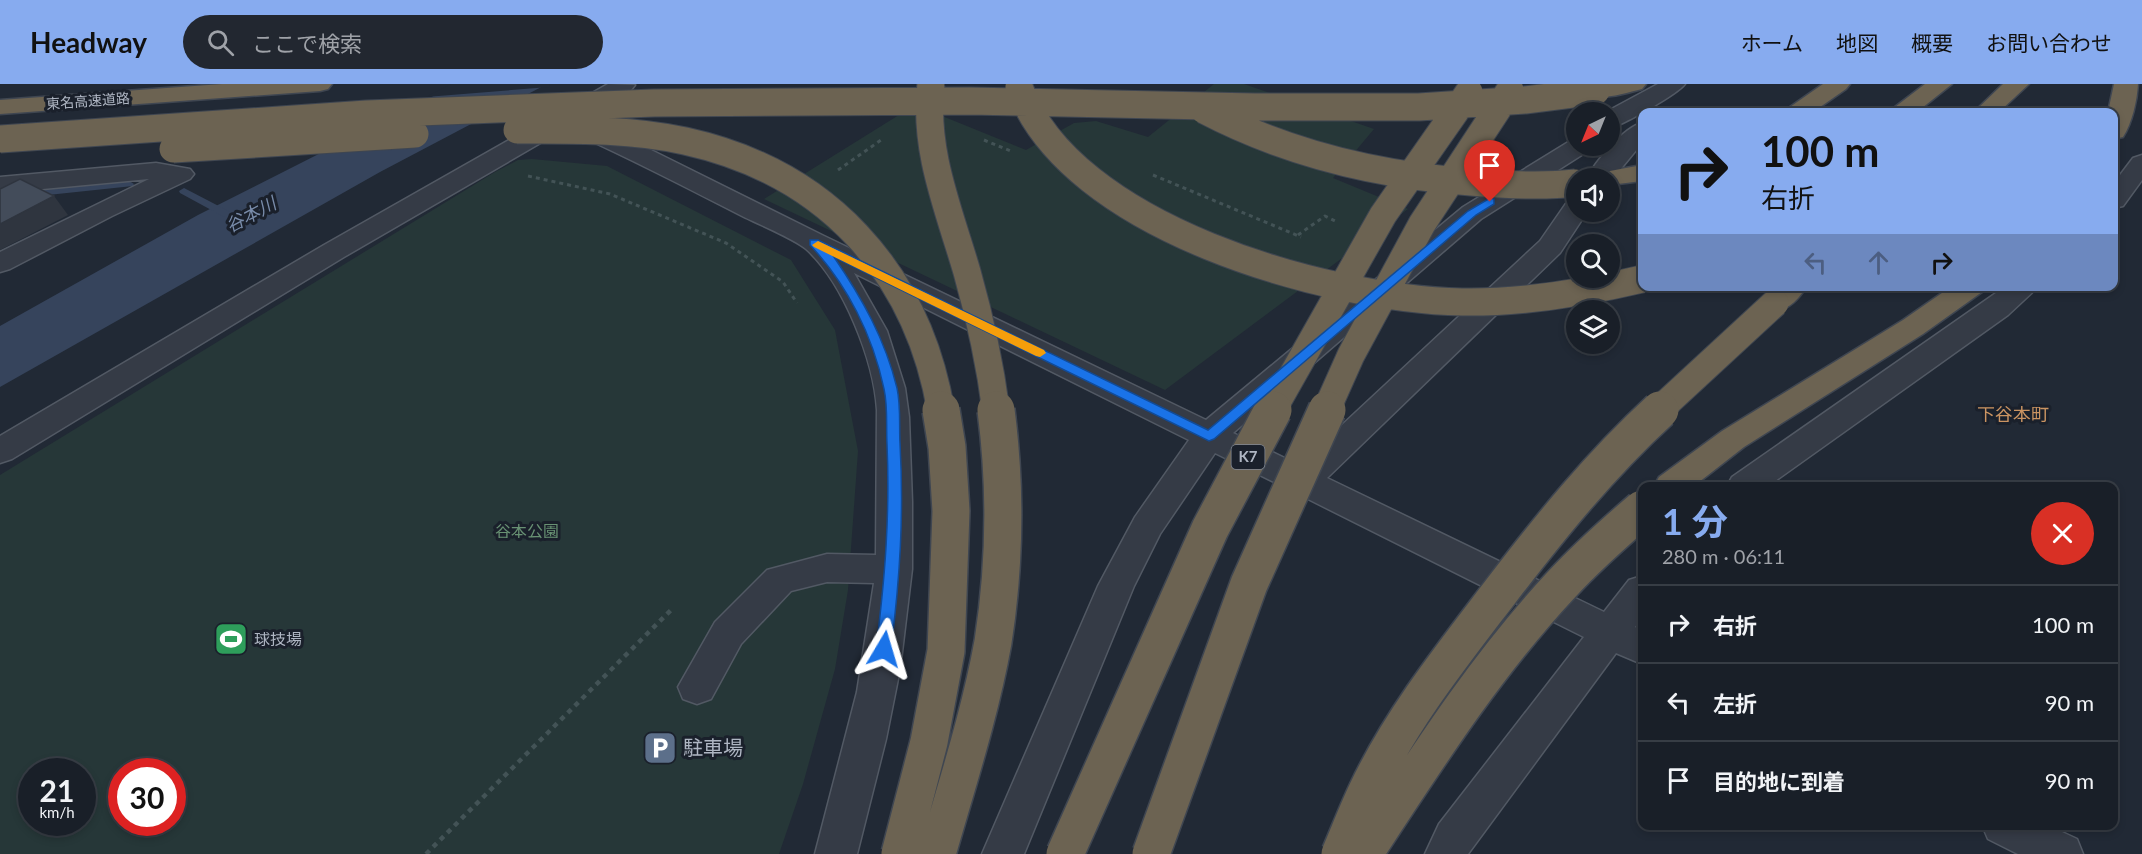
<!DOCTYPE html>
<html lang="ja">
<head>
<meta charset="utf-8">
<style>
  :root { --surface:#191f28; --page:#222730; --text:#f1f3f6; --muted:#9fa2a8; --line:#373d45; --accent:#87abef }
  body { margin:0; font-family:Lato,"Noto Sans JP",sans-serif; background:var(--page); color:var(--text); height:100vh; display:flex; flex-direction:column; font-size:22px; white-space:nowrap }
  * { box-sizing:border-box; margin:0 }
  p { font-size:20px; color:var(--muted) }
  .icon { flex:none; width:33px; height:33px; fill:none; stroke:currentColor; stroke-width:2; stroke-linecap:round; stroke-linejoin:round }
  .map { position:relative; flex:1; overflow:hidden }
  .drawer { position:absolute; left:1638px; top:398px; width:480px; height:348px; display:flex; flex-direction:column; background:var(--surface); border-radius:12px; box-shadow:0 3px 9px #0003,0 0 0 2px var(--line) }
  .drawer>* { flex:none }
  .top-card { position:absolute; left:1638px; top:24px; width:480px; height:183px; border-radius:12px; box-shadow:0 3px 9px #0003,0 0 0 2px var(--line); background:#87abef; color:#111; overflow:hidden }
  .needle { width:39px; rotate:223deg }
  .tools { position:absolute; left:1566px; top:18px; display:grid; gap:12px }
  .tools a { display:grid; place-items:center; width:54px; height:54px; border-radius:50%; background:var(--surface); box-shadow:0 3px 9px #0003,0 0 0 2px var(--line); font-size:30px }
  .speed { position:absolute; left:18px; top:674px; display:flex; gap:12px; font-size:30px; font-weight:700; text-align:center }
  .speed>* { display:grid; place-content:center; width:78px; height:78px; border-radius:50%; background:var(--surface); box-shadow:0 3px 9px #0003,0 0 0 2px var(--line); line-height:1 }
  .speed small { font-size:15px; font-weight:400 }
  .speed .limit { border:9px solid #d22; background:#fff; color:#111 }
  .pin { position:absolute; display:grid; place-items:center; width:51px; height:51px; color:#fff; margin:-62px -26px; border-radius:50% 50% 50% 0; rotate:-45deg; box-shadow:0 0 6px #0007 }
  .pin .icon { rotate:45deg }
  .me { position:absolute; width:66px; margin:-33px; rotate:7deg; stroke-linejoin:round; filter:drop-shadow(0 0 4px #0008) }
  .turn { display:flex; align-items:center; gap:21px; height:126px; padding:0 24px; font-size:27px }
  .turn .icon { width:78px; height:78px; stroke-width:2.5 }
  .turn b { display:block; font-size:42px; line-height:51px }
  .lanes { display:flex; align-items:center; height:57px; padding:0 24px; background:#0003; justify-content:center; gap:30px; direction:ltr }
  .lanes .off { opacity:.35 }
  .round { display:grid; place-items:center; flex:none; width:63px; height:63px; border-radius:32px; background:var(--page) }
  .head { display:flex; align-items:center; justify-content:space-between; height:102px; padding:0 24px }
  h1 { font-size:36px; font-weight:700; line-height:45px; color:var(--accent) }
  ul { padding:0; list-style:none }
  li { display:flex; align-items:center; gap:18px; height:78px; padding:0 24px; border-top:2px solid var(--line) }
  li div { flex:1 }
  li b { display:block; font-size:22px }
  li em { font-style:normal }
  header { display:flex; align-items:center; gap:36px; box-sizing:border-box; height:84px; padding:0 30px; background:var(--accent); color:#111 }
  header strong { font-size:28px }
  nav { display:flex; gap:33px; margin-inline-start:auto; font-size:21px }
  .search { width:420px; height:54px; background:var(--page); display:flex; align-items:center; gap:15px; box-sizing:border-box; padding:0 21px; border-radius:33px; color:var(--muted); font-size:22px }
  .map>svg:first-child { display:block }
  .green { fill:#263738; fill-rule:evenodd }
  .water { fill:#36445c }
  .pier { fill:#212935 }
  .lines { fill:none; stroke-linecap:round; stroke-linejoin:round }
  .stream { fill:#36445c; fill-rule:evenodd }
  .minor-casing { stroke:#525964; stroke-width:3 }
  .highway-casing { stroke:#3f4651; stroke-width:3 }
  .path-far1 { stroke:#435356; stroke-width:3; stroke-dasharray:4 4; stroke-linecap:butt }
  .path { stroke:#435356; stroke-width:4.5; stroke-dasharray:5 5; stroke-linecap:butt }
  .minor { fill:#353b46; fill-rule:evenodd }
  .highway { fill:#6c6352; fill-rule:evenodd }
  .highway-bridge-far1-casing { stroke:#3f4651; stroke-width:29; stroke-linecap:butt }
  .highway-bridge-casing { stroke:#3f4651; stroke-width:40; stroke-linecap:butt }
  .highway-bridge-far1 { stroke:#6c6352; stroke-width:27 }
  .highway-bridge { stroke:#6c6352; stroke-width:37 }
  .shaded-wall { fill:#2f353f }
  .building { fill:#434c5a; stroke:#2f353f; stroke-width:1.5 }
  .route { fill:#1a73e8; stroke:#114b97; stroke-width:1.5 }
  .slow { fill:#f59e0b }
  .labels { text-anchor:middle; stroke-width:6; stroke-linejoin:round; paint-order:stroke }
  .far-street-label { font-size:14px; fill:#afb6c3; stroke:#1a202b }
  .shield { fill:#1a202b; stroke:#828995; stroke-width:1.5 }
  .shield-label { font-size:15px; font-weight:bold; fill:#afb6c3 }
  .park-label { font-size:16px; fill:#689173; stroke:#1a202b }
  .poi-label { font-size:16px; fill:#afb6c3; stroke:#1a202b; text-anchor:start }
  .water-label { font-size:18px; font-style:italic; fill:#798caa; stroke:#1a202b }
  .neighbourhood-label { font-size:18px; fill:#cb9462; stroke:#1a202b }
  .near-poi-label { font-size:20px; fill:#afb6c3; stroke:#1a202b; text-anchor:start }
</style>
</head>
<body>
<header>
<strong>Headway</strong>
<div class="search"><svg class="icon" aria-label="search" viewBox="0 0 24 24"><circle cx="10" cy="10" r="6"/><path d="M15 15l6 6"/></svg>ここで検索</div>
<nav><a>ホーム</a><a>地図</a><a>概要</a><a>お問い合わせ</a></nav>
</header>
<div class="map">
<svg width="2142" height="770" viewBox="0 0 2142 770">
  <rect width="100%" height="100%" fill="#212935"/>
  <path class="green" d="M1214,0H1244L1374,45L1333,94L1408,125L1165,306L764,115L915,21L1026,66L1074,39L1096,37L1148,53Z
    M532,75L607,82L791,176L835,246L858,367L848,506L835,585L803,700L779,770H0V391L495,88L518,76ZM32,687H82V738H32ZM122,687H172V738H122Z"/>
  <path class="water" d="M457,0H547L380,88L0,303V242L198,131Z"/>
  <path class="pier" d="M451,0H550L549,3L426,13Z"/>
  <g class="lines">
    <path class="stream" d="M129,97L134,100L133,102L29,113L24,110L29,107Z
      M184,104L234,130L235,132L234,134H226L180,109L179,107Z"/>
    <g class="minor-casing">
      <path id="minor" d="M608,0L635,1L631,6L580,36L639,60L824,152L1206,336L1463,123L1570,57L1576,55V62H1591L1588,67L1481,135L1233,349L1299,381L1540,157L1567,118L1576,116V128H1587L1560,169L1327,394L1604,528L1629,496L1642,492V533L1635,543L1642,547V580L1616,569L1468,770H1425L1439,740L1584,553L1308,415L1295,422L1283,418L1278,409L1282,402L1215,369L1160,450L1134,502L1024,770H982L1098,502L1135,433L1189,356L854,189L887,247L905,304L909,333L912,418V485L900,585L886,655L857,770H815L857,608L874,499L827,498L791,507L741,560L711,615L697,620L683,615L678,603L715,538L767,486L827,470L876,471L877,326C874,276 843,198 806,165C796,156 759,140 744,133C687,104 630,74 571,48L568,43L344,173L12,375L0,379V352L324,161Z
        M1658,0H1685C1678,10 1621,42 1610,44V28H1606Z
        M1642,39V59L1610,98V94H1587C1595,78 1624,43 1642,39Z
        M2142,71V96L2123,122L2114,124V99L2133,74Z
        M156,79L190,85L194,90L190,95L112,132L10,185L0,188V168L149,95L0,109V93Z
        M2006,202H2039L2008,231L1768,402H1727L1732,393Z
        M1982,741H2047L2077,755L2083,770H2018L1988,755Z"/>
    </g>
    <g class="highway-casing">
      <path id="highway" d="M222,0H332L328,5L320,7L0,30V16Z
        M1596,0H1646L1642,5C1626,9 1604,16 1588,12L1584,7L1588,2Z
        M1823,0H1850L1846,5L1813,28H1786L1790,23Z
        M1925,0H1952L1917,28H1891L1895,23Z
        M2003,0H2029L1999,28H1974Z
        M2114,0H2138C2137,17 2132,39 2123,53L2114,55V28H2108Z
        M1642,81V97L1610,101V94H1595L1599,89Z
        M1776,202H1807C1797,218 1784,231 1765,226L1761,219Z
        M1952,202H1986L1982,208L1923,250L1744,363L1694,402H1654L1659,393L1722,347L1903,236Z"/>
    </g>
    <path class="path-far1" d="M984,56L1013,68
      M838,86L884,54
      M1153,91L1301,153
      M528,92L610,110L726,159L783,198L797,219
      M1298,151L1325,132L1337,138"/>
    <path class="path" d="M426,770L671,526"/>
    <use href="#minor" class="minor"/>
    <use href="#highway" class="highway"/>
    <g class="highway-bridge-far1-casing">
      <path id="highway-bridge-far1" d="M931,0C923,66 949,126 967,188C980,234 990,280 996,327
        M1019,3C1070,144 1327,215 1462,218C1523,219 1583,209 1642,195
        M1204,26C1288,70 1376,91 1471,98C1506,101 1541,103 1576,99
        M517,46C573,46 630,45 685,57C826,88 917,187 941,327
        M0,55L367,30L654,19L969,17L1255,23H1419L1525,16L1596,7
        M173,65L415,50
        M1272,327L1383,131L1469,8
        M1326,327L1351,271L1422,140L1510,6
        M1658,327L1775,219"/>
    </g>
    <g class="highway-bridge-casing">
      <path id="highway-bridge" d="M900,770L929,658L946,567L951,427L947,363L941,326
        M937,770C957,700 980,630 993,558C1005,481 1006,403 996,326
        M1065,770L1210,445L1273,326
        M1151,770L1249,500L1327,326
        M1340,770C1349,749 1357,728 1367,707C1401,635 1453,570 1501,507C1550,443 1600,381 1660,326
        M1364,770C1425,677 1485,582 1562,500C1587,473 1614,449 1642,425"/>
    </g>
    <use href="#highway-bridge-far1" class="highway-bridge-far1"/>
    <use href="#highway-bridge" class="highway-bridge"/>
  </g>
  <path class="shaded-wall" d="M54,112L68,131L0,166V140Z"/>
  <path class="building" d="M20,95L54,112L0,140V105Z"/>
  <path class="route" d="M1490,114L1494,115V120L1476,131L1214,355L1209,357L834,173C862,214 885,255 897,304C901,322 899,342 900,359C904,431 900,494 891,565L889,570L884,572L878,570L876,565C885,494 890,432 887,360C886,342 888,323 884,305C873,252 847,200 810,161V156H818L1208,346L1468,127Z"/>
  <path class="slow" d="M818,157L1044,266L1046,269L1040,273L1036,272L814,163L812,161Z"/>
  <defs>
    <g id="stadium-square" transform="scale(1.725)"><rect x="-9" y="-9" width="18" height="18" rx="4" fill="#2e9e5b" stroke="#1a202b"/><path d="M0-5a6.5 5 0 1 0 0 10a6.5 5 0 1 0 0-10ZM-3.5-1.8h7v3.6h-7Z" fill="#fff"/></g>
    <g id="parking-square" transform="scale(1.725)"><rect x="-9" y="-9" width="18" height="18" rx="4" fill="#5c6f8a" stroke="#1a202b"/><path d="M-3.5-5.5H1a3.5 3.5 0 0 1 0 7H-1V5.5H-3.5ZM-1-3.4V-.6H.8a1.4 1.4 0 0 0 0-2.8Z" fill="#fff"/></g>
  </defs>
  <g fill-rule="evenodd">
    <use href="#stadium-square" x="231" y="555"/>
    <use href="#parking-square" x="660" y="664"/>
  </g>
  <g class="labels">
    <g class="far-street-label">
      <text transform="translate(88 17) rotate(-4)" y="5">東名高速道路</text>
    </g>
    <rect class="shield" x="1231.5" y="361" width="33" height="24" rx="4.5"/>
    <g class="shield-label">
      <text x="1248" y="378">K7</text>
    </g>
    <g class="park-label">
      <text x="527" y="453">谷本公園</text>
    </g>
    <g class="poi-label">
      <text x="254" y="561">球技場</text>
    </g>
    <g class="water-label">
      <text transform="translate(251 131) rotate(-28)" y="6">谷本川</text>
    </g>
    <g class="neighbourhood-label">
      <text x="2013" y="337">下谷本町</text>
    </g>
    <g class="near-poi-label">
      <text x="683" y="671">駐車場</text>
    </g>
  </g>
</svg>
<div class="tools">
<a><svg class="needle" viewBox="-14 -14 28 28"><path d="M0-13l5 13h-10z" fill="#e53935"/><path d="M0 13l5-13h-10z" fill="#9fa2a8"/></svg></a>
<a><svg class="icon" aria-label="sound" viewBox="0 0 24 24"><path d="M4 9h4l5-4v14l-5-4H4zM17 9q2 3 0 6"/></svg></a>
<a><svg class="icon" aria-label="search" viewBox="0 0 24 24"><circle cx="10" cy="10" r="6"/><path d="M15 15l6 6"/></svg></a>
<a><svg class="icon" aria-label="layers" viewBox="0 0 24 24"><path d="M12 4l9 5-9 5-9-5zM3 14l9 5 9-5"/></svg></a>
</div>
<div class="speed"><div>21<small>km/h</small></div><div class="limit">30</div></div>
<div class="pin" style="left:1490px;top:118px;background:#d93025"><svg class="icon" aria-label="arrive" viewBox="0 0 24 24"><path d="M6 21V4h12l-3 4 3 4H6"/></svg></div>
<svg class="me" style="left:884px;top:565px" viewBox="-20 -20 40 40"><path d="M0-17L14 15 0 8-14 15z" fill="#1a73e8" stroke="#fff" stroke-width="4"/></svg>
<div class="top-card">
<div class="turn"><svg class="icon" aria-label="right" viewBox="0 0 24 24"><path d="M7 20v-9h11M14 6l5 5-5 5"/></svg><div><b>100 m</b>右折</div></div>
<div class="lanes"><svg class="icon off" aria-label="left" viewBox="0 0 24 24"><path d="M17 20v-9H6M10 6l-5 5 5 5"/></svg><svg class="icon off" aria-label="ahead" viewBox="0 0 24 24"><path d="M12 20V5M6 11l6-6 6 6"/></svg><svg class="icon" aria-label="right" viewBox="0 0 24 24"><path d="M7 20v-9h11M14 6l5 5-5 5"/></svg></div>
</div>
<section class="drawer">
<div class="head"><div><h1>1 分</h1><p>280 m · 06:11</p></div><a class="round" style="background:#d93025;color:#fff"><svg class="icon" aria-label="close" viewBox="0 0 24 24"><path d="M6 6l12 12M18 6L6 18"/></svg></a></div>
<ul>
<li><svg class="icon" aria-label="right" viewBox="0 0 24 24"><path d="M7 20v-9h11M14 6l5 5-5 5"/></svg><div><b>右折</b></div><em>100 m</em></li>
<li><svg class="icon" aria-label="left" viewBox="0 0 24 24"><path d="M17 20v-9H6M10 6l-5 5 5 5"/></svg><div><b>左折</b></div><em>90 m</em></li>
<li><svg class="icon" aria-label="arrive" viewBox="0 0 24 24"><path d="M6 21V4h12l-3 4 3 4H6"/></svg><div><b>目的地に到着</b></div><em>90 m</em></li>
</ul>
</section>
</div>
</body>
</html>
